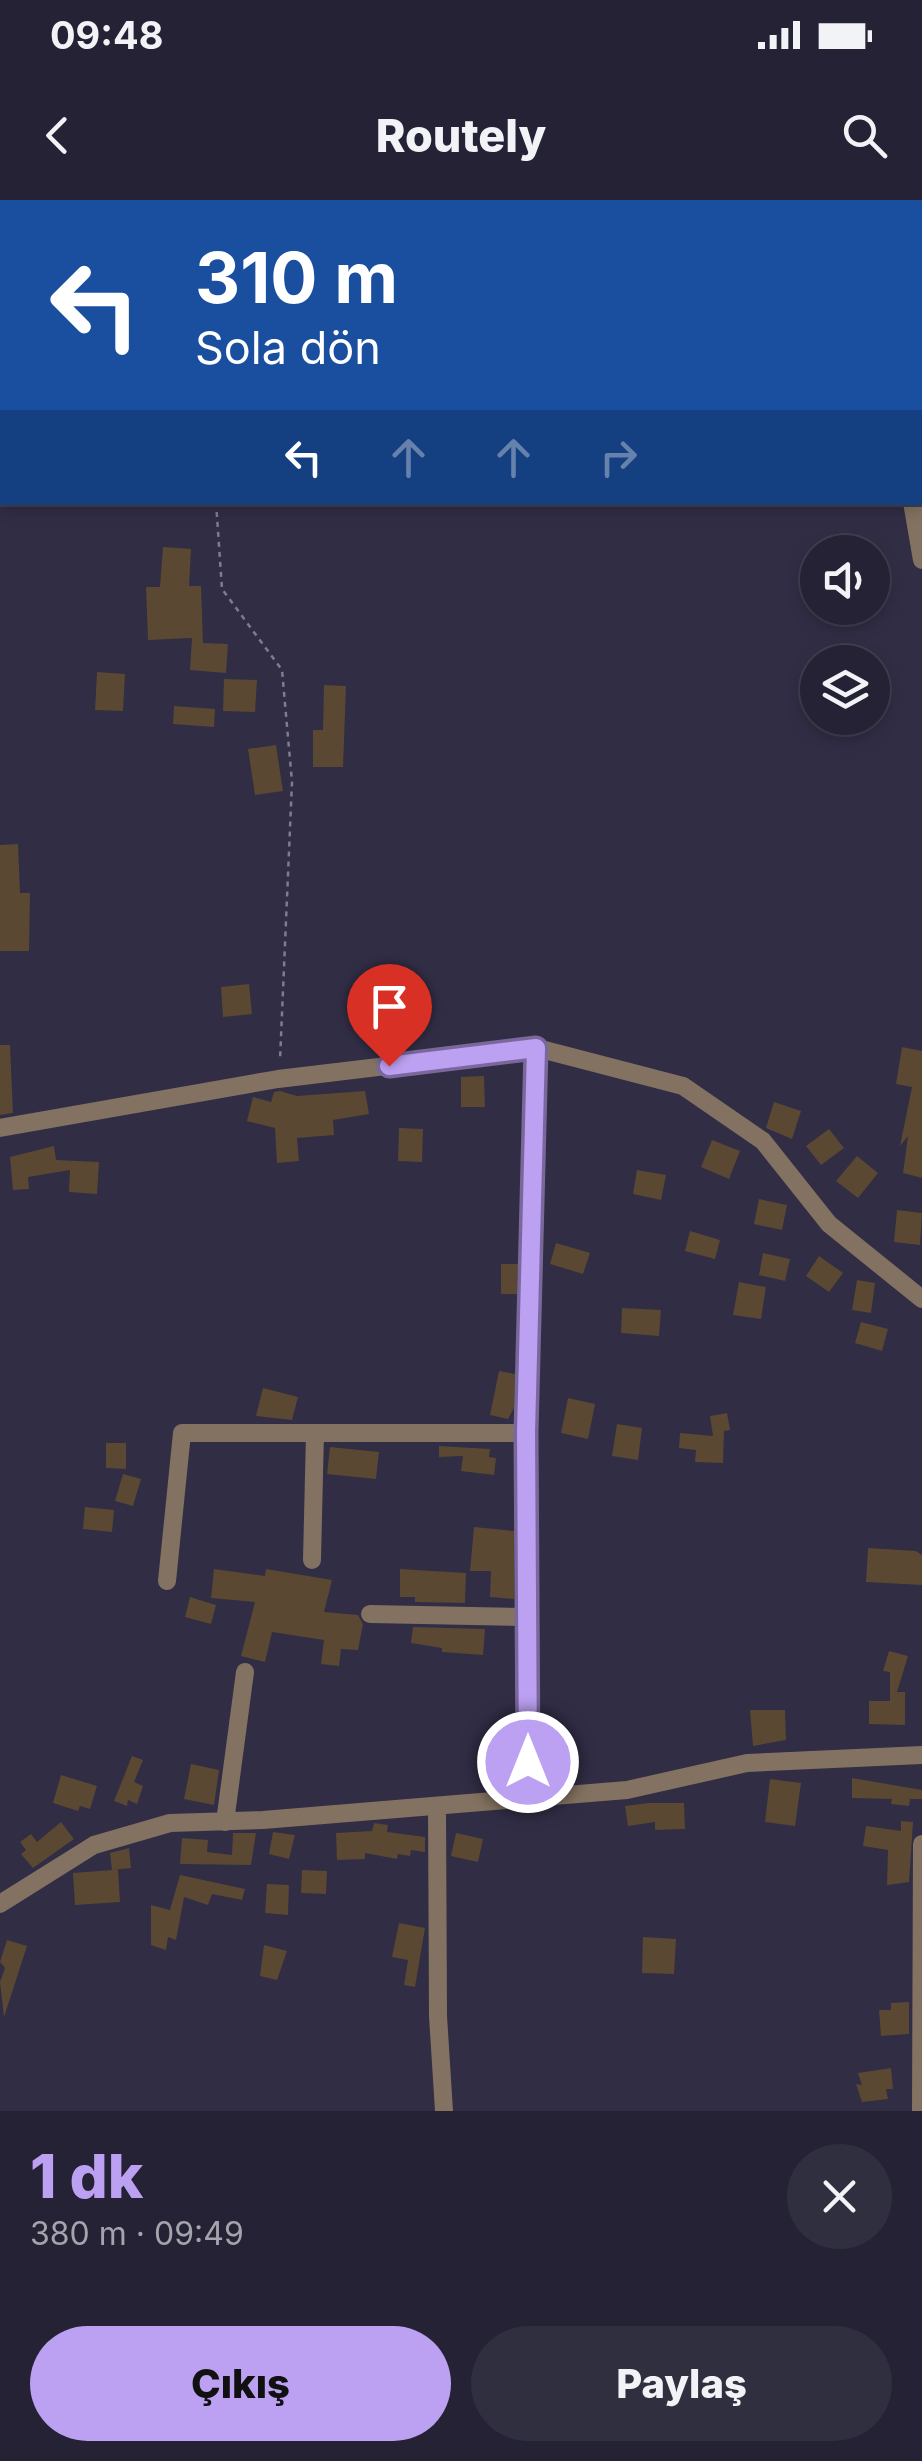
<!DOCTYPE html>
<html lang="tr">
<head>
<meta charset="utf-8">
<style>
  :root { --surface:#242234; --page:#302f40; --text:#f1f3f6; --muted:#a3a4ac; --line:#413f4f; --accent:#bca0f2 }
  body { margin:0; font-family:Inter,sans-serif; background:var(--page); color:var(--text); height:100vh; display:flex; flex-direction:column; font-size:38px; white-space:nowrap }
  * { box-sizing:border-box; margin:0 }
  p { font-size:32px; color:var(--muted) }
  .icon { flex:none; width:55px; height:55px; fill:none; stroke:currentColor; stroke-width:2; stroke-linecap:round; stroke-linejoin:round }
  .map { position:relative; height:1911px; overflow:hidden }
  .details { display:flex; flex-direction:column; background:var(--surface); flex:1 }
  .details>* { flex:none }
  .guide { position:absolute; left:0px; top:0px; width:922px; height:305px; box-shadow:0 5px 15px #0003,0 0 0 2px var(--line); background:#1a4fa0; color:#fff; overflow:hidden }
  .fabs { position:absolute; left:800px; top:335px; display:grid; gap:20px }
  .fabs a { display:grid; place-items:center; width:90px; height:90px; border-radius:50%; background:var(--surface); box-shadow:0 5px 15px #0003,0 0 0 2px var(--line); font-size:50px }
  .pin { position:absolute; display:grid; place-items:center; width:85px; height:85px; color:#fff; margin:-102px -42px; border-radius:50% 50% 50% 0; rotate:-45deg; box-shadow:0 0 10px #0007 }
  .pin .icon { rotate:45deg }
  .me { position:absolute; width:110px; margin:-55px; rotate:0deg; stroke-linejoin:round; filter:drop-shadow(0 0 8px #0008) }
  .turn { display:flex; align-items:center; gap:35px; height:210px; padding:0 30px; font-size:45px }
  .turn .icon { width:130px; height:130px; stroke-width:2.5 }
  .turn b { display:block; font-size:70px; line-height:85px }
  .lanes { display:flex; align-items:center; height:95px; padding:0 30px; background:#0003; justify-content:center; gap:50px; direction:ltr }
  .lanes .off { opacity:.35 }
  .round { display:grid; place-items:center; flex:none; width:105px; height:105px; border-radius:52px; background:var(--page) }
  .headline { display:flex; align-items:center; justify-content:space-between; height:170px; padding:0 30px }
  h1 { font-size:60px; font-weight:800; line-height:75px; color:var(--accent) }
  .action { display:flex; gap:20px; margin-top:auto; padding:20px 30px }
  .action a { flex:1; height:115px; border-radius:60px; background:var(--accent); color:#111; font-size:40px; font-weight:800; line-height:115px; text-align:center }
  .action a+a { background:var(--page); color:var(--text) }
  .status { display:flex; justify-content:space-between; align-items:center; height:70px; padding:0 50px; background:var(--surface); direction:ltr }
  .status svg { height:28px; fill:currentColor }
  header { display:flex; justify-content:space-between; align-items:center; height:130px; padding:0 30px; background:var(--surface); font-size:45px; font-weight:800 }
  .map>svg:first-child { display:block }
  .building { fill:#5a4832 }
  .lines { fill:none; stroke-linecap:round; stroke-linejoin:round }
  .path { stroke:#7e7c8f; stroke-width:2.5; stroke-dasharray:5 5; stroke-linecap:butt }
  .minor { stroke:#837261; stroke-width:18 }
  .route-casing { stroke:#7a689d; stroke-width:25 }
  .route { stroke:#bca0f2; stroke-width:18 }
</style>
</head>
<body>
<div class="status"><b>09:48</b><svg viewBox="0 0 49 12"><path d="M0 12V9h3v3zM5 12V6h3v6zM10 12V3h3v9zM15 12V0h3v12zM26 1h20v11H26zM47 4h2v5h-2z"/></svg></div>
<header><svg class="icon" aria-label="back" viewBox="0 0 24 24"><path d="M15 5l-7 7 7 7"/></svg>Routely<svg class="icon" aria-label="search" viewBox="0 0 24 24"><circle cx="10" cy="10" r="6"/><path d="M15 15l6 6"/></svg></header>
<div class="map">
<svg width="922" height="1911" viewBox="0 0 922 1911">
  <rect width="100%" height="100%" fill="#302d45"/>
  <path class="building" d="M163,347L191,349L189,386H201L203,443L228,444L226,473L190,470L192,438L148,440L146,387H160Z
    M97,472L125,474L123,511L95,510Z
    M224,479L257,480L255,512L223,511Z
    M324,485L346,486L343,567H313V530H323Z
    M174,506L215,509L214,527L173,524Z
    M276,545L283,591L255,595L248,549Z
    M18,644L20,693H30L29,751H0V645Z
    M249,784L252,814L223,817L221,787Z
    M0,845H10L13,913L0,915Z
    M902,847L922,851V978L903,973L908,936L900,946L912,887L896,884Z
    M484,876L485,907H461V877Z
    M280,891L297,896L365,891L369,914L333,920L334,935L297,938L299,961L277,963L275,928L247,921L253,897L271,902L274,892Z
    M774,902L801,911L792,939L766,928Z
    M399,928L423,929L422,962L398,961Z
    M829,929L844,948L821,965L806,946Z
    M712,940L740,951L729,979L701,967Z
    M54,946L56,960L99,962L97,994L69,992L70,970L28,977L29,989L13,990L10,957Z
    M857,956L878,973L858,998L836,981Z
    M637,970L666,975L661,1000L633,994Z
    M759,999L787,1005L782,1030L754,1024Z
    M897,1010L922,1013L920,1045L894,1042Z
    M690,1031L720,1040L715,1059L685,1051Z
    M556,1043L590,1053L583,1074L550,1064Z
    M763,1053L790,1059L785,1081L759,1075Z
    M819,1056L843,1073L829,1092L806,1076Z
    M501,1064H518L517,1094H501Z
    M857,1080L875,1083L871,1113L852,1110Z
    M739,1082L766,1087L761,1119L733,1115Z
    M622,1108L661,1110L659,1136L621,1133Z
    M861,1122L888,1129L882,1151L855,1143Z
    M499,1171L515,1174L514,1208L508,1219L490,1215Z
    M263,1188L298,1197L292,1220L256,1216Z
    M568,1198L595,1204L588,1239L561,1233Z
    M727,1213L730,1230L724,1231L723,1263L695,1262L696,1250L679,1248L680,1233L713,1236L710,1216Z
    M617,1224L642,1228L638,1260L612,1256Z
    M106,1243H126V1269L106,1268Z
    M439,1246L490,1249L489,1257L496,1258L494,1275L461,1271L463,1256L439,1257Z
    M330,1247L379,1252L376,1279L327,1274Z
    M123,1274L141,1279L133,1306L115,1301Z
    M85,1307L114,1310L112,1332L83,1329Z
    M474,1327L514,1331V1399L490,1397L491,1371H470Z
    M868,1348L916,1351L922,1355V1385L866,1382Z
    M214,1369L265,1376L266,1369L332,1380L324,1412L358,1415L363,1424L358,1450L341,1449L339,1466L321,1464L324,1440L272,1432L265,1462L241,1456L255,1402L211,1398Z
    M400,1369L466,1373L465,1403L415,1402V1397H400Z
    M190,1397L216,1405L211,1424L185,1417Z
    M413,1427L485,1429L483,1455L442,1452V1448L411,1443Z
    M889,1451L908,1456L897,1492H905V1525L869,1524V1501H890V1472L883,1471Z
    M750,1510H785L786,1540L753,1546Z
    M132,1556L143,1560L134,1582L143,1586L137,1604L128,1600L127,1606L114,1601Z
    M191,1564L219,1570L214,1605L184,1599Z
    M61,1575L97,1586L90,1609L80,1606L78,1611L53,1603Z
    M852,1578L922,1590V1599H910L909,1606L891,1604L892,1599L852,1598Z
    M770,1579L801,1583L795,1626L765,1622Z
    M649,1603H684L685,1629L655,1630V1622L628,1626L625,1606Z
    M901,1621L913,1622L909,1682L887,1685L888,1650L863,1646L866,1626L901,1631Z
    M61,1622L74,1639L33,1668L21,1654L26,1650L20,1642L31,1634L37,1642Z
    M374,1623L388,1625L387,1632L425,1637V1652L411,1650L410,1656L398,1654L397,1659L365,1653V1659L337,1660L336,1633L372,1631Z
    M273,1632L295,1635L289,1659L269,1654Z
    M233,1633H256L251,1665L180,1664L182,1638L208,1640L207,1652L232,1655Z
    M456,1633L483,1639L478,1662L451,1656Z
    M129,1648L131,1668L114,1670H118L120,1702L75,1705L73,1673L112,1670L110,1653Z
    M302,1670L327,1671L326,1694L301,1693Z
    M180,1675L245,1689L242,1700L212,1694L208,1705L184,1697L176,1740L168,1737L166,1750L151,1745V1705L170,1710Z
    M267,1684L289,1685L288,1715L265,1713Z
    M399,1723L425,1728L415,1787L404,1785L408,1760L392,1757Z
    M643,1737L676,1739L674,1774L642,1773Z
    M7,1740L27,1746L4,1817L0,1782L5,1768L0,1762Z
    M264,1745L287,1751L277,1780L260,1776Z
    M909,1802V1834L881,1836L879,1810H891V1803Z
    M891,1868L893,1889H886L888,1899L862,1902L856,1884L862,1885L858,1873Z"/>
  <g class="lines">
    <path class="path" d="M0,122L2,128
      M216,302L222,389L282,470L292,582L280,860"/>
    <path class="minor" d="M874,0V2
      M912,302L922,360
      M0,928L278,879L537,848L683,886L763,941L829,1024L922,1099
      M312,1360L315,1233
      M167,1381L182,1233H526
      M370,1414L527,1417
      M528,1598L526,1233L537,848
      M437,1606L438,1816L444,1911
      M225,1622L245,1472
      M0,1704L94,1645L170,1623L263,1620L627,1590L747,1563L922,1555
      M921,1911L922,1644"/>
  </g>
  <g class="lines">
    <g class="route-casing">
      <path id="route" d="M389,866L536,848L526,1232L528,1562"/>
    </g>
    <use href="#route" class="route"/>
  </g>
</svg>
<div class="fabs">
<a><svg class="icon" aria-label="sound" viewBox="0 0 24 24"><path d="M4 9h4l5-4v14l-5-4H4zM17 9q2 3 0 6"/></svg></a>
<a><svg class="icon" aria-label="layers" viewBox="0 0 24 24"><path d="M12 4l9 5-9 5-9-5zM3 14l9 5 9-5"/></svg></a>
</div>
<div class="pin" style="left:389px;top:866px;background:#d93025"><svg class="icon" aria-label="arrive" viewBox="0 0 24 24"><path d="M6 21V4h12l-3 4 3 4H6"/></svg></div>
<svg class="me" style="left:528px;top:1562px" viewBox="-20 -20 40 40"><circle r="17" fill="#bca0f2" stroke="#fff" stroke-width="3"/><path d="M0-11L8 9 0 5-8 9z" fill="#fff"/></svg>
<div class="guide">
<div class="turn"><svg class="icon" aria-label="left" viewBox="0 0 24 24"><path d="M17 20v-9H6M10 6l-5 5 5 5"/></svg><div><b>310 m</b>Sola dön</div></div>
<div class="lanes"><svg class="icon" aria-label="left" viewBox="0 0 24 24"><path d="M17 20v-9H6M10 6l-5 5 5 5"/></svg><svg class="icon off" aria-label="ahead" viewBox="0 0 24 24"><path d="M12 20V5M6 11l6-6 6 6"/></svg><svg class="icon off" aria-label="ahead" viewBox="0 0 24 24"><path d="M12 20V5M6 11l6-6 6 6"/></svg><svg class="icon off" aria-label="right" viewBox="0 0 24 24"><path d="M7 20v-9h11M14 6l5 5-5 5"/></svg></div>
</div>
</div>
<section class="details">
<div class="headline"><div><h1>1 dk</h1><p>380 m · 09:49</p></div><a class="round"><svg class="icon" aria-label="close" viewBox="0 0 24 24"><path d="M6 6l12 12M18 6L6 18"/></svg></a></div>
<div class="action"><a>Çıkış</a><a>Paylaş</a></div>
</section>
</body>
</html>
